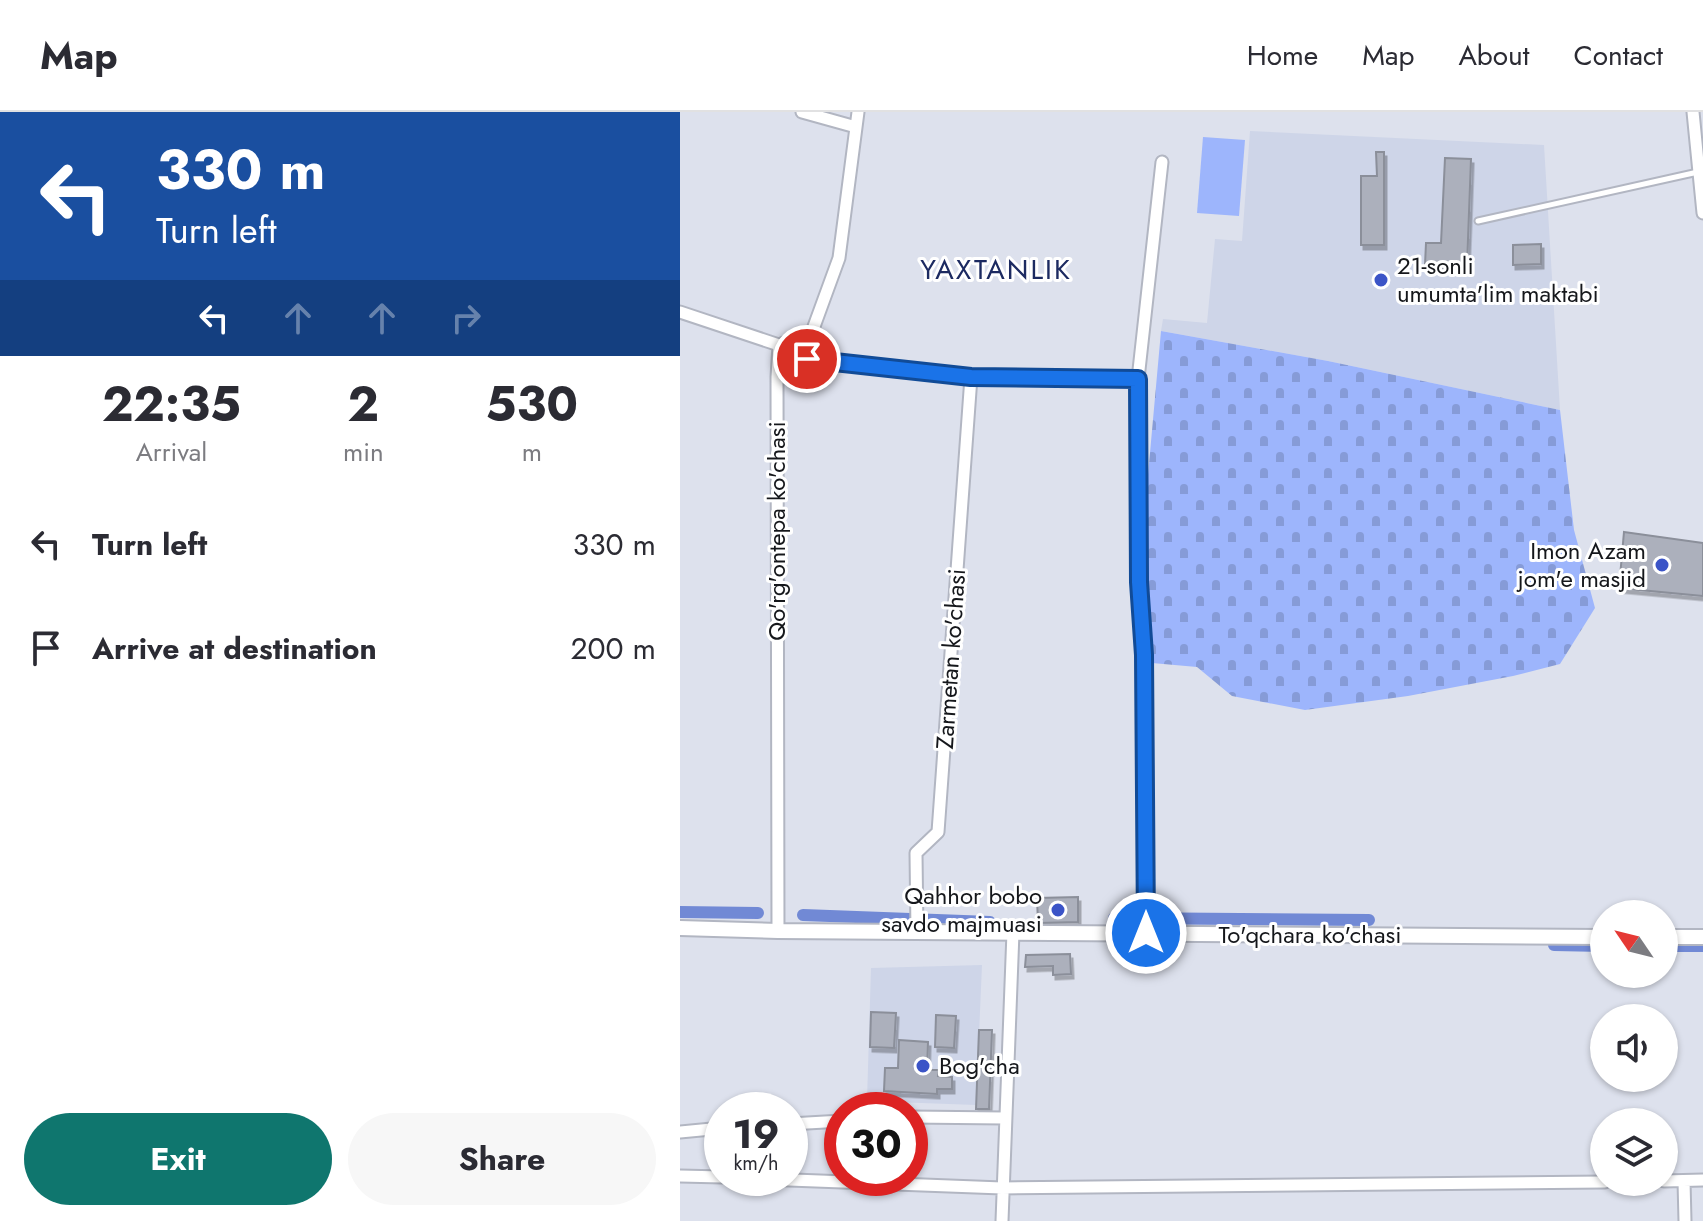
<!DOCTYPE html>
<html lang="en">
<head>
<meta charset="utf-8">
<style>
  :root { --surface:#fff; --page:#f7f7f7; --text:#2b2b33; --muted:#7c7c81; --line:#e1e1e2; --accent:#0f766e }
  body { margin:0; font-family:Jost,sans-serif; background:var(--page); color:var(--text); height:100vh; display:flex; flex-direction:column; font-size:30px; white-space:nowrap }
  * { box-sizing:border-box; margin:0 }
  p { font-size:26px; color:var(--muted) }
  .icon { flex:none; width:44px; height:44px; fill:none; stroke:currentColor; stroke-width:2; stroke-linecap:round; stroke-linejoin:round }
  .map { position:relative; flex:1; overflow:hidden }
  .details { display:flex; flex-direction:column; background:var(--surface); width:680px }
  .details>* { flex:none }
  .top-card { background:#1a4fa0; color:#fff; overflow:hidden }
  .needle { width:52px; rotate:305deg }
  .buttons { position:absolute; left:910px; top:788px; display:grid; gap:16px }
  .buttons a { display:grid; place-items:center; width:88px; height:88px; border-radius:50%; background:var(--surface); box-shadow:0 2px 6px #0004; font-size:40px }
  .speed { position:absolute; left:24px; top:980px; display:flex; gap:16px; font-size:40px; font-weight:700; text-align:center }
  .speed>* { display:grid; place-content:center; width:104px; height:104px; border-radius:50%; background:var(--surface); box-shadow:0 2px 6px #0004; line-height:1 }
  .speed small { font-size:20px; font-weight:400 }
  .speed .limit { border:12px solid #d22; background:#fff; color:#111 }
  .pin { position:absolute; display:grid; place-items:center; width:68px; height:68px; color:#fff; margin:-34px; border:4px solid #fff; border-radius:50%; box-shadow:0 2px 8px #0007 }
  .me { position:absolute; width:88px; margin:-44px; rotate:0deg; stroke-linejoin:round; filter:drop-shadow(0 0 6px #0008) }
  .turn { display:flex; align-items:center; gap:28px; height:168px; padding:0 24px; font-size:36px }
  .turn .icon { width:104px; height:104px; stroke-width:2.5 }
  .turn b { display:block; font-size:56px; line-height:68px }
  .lanes { display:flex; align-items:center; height:76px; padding:0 24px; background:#0003; justify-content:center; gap:40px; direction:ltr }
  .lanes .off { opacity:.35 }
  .eta { display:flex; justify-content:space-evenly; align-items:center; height:136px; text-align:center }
  .eta b { font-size:48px; font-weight:700; line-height:56px }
  .cta { display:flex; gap:16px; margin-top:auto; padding:16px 24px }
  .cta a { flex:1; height:92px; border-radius:48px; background:var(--accent); color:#fff; font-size:32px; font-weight:700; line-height:92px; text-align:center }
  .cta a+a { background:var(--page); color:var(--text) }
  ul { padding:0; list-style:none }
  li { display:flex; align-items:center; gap:24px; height:104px; padding:0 24px }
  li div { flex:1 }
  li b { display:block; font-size:30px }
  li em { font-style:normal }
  header { display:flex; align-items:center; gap:48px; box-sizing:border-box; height:112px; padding:0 40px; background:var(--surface); border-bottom:2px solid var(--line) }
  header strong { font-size:38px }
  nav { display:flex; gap:44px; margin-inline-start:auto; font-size:28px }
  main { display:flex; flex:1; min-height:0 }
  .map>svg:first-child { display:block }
  .built { fill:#ced5e8 }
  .cemetery { fill:url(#cemetery-stones) }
  .garden { fill:#9db5fc }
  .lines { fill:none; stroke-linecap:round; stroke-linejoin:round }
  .canal { stroke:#7189d5; stroke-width:12 }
  .building { fill:#acb0bc; stroke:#8b8f9a; stroke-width:2; filter:url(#shadow) }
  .service-casing { stroke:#b2b6c2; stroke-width:9 }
  .minor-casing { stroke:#b2b6c2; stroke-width:15 }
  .tertiary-casing { stroke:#b2b6c2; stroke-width:18 }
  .service { stroke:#fff; stroke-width:5 }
  .minor { stroke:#fff; stroke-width:11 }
  .tertiary { stroke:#fff; stroke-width:14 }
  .route-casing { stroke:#114b97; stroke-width:20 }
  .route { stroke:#1a73e8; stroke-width:14 }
  .poi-dot { fill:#3b54c7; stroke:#fff; stroke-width:3 }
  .labels { text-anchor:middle; stroke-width:6; stroke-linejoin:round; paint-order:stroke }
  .poi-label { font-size:24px; fill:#15171b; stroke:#fff; text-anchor:start }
  .street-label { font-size:24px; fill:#15171b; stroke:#fff }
  .quarter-label { font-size:28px; letter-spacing:2px; fill:#1c2a61; stroke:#fff }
</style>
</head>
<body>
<header>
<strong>Map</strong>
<nav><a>Home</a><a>Map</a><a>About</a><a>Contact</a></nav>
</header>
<main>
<section class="details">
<div class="top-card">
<div class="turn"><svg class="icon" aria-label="left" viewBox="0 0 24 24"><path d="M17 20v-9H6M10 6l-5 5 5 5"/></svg><div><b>330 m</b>Turn left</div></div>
<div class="lanes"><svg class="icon" aria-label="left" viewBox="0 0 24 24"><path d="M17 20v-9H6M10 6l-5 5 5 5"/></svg><svg class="icon off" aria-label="ahead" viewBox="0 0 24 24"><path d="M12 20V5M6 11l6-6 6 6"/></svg><svg class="icon off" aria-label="ahead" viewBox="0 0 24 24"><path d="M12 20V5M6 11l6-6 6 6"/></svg><svg class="icon off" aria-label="right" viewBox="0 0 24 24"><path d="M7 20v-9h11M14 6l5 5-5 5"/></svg></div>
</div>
<div class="eta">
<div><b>22:35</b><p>Arrival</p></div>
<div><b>2</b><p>min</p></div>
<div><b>530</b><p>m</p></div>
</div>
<ul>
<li><svg class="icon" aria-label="left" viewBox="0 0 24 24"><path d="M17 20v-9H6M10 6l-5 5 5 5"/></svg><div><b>Turn left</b></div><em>330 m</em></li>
<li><svg class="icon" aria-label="arrive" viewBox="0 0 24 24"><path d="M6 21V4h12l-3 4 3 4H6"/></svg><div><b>Arrive at destination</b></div><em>200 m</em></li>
</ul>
<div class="cta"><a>Exit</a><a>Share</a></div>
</section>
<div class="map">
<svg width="1023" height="1109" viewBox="0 0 1023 1109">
  <defs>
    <pattern id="cemetery-stones" width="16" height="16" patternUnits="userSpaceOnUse" patternTransform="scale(2)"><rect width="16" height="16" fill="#9db5fc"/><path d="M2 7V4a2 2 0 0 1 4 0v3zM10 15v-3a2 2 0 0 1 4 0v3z" fill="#869bd7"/></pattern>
    <filter id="shadow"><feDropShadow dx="2.5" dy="4.5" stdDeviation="0" flood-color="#0004"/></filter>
  </defs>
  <rect width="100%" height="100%" fill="#dde1ed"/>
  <path class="built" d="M570,19L864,33L880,298L648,249L481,219L483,207L527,211L535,127L562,129Z
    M302,853L296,993L187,989L191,856Z"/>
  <path class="cemetery" d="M481,219L648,249L880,298L894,418L915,496L880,552L833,564L728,584L625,598L552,584L517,555L472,551L465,396Z"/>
  <path class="garden" d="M523,25L565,28L559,104L517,101Z"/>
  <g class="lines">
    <path class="canal" d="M0,800L78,801
      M123,803L310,810
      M434,806L689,808
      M874,833L924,834
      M984,834H1023"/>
  </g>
  <path class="building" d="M696,40H704V133H681V64H697Z
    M765,46L791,47L787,154L745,153L746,131H761Z
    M861,132V152L833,153V133Z
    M944,420L1023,431V484L939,476Z
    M398,785V810L358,811L357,786Z
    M390,842L391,862L373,863V854L345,855L346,843Z
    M191,900L216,901L214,936L190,935Z
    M256,903L276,904L274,936L255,935Z
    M299,918H312L309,997H296Z
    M219,928L248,930L247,958H259L258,964L272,965V977H257V982L204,979L205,956H218Z"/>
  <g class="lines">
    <g class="service-casing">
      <path id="service" d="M798,109L1018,60"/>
    </g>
    <g class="minor-casing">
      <path id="minor" d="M122,0L176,15
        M1013,0L1023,101
        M0,200L99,233L127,247L291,265L458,267
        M98,819L97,265L99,233L132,220L159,146L178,0
        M237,820L236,741L258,720L291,265
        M466,821L464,543L459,470L458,267L482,50
        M230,1005L324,1006
        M110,1012L162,1009
        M0,1020L42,1016
        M0,1064L42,1065
        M59,1066L322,1076L925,1070
        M984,1069L1023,1068
        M1004,1069L1005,1109
        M322,1109L333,820"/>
    </g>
    <g class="tertiary-casing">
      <path id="tertiary" d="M0,816L98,819L924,825
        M984,825H1023"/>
    </g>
    <use href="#service" class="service"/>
    <use href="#minor" class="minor"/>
    <use href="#tertiary" class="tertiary"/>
  </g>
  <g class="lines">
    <g class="route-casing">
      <path id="route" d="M127,247L291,265L458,267L459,470L464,543L466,821"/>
    </g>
    <use href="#route" class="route"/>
  </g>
  <g class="poi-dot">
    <circle cx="701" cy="168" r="8"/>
    <circle cx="982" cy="453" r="8"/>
    <circle cx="378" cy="798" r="8"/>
    <circle cx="243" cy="954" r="8"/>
  </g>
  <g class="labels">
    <g class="poi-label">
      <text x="717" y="162">21-sonli<tspan x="717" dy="28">umumta'lim maktabi</tspan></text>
      <text x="966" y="447" text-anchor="end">Imon Azam<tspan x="966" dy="28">jom'e masjid</tspan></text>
      <text x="362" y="792" text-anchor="end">Qahhor bobo<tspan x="362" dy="28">savdo majmuasi</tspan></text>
      <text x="259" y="962">Bog'cha</text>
    </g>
    <g class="street-label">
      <text transform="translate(97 419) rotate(-90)" y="8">Qo'rg'ontepa ko'chasi</text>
      <text transform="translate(271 547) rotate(-86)" y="8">Zarmetan ko'chasi</text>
      <text x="630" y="831">To'qchara ko'chasi</text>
    </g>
    <g class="quarter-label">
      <text x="316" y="167">YAXTANLIK</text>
    </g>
  </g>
</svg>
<div class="buttons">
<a><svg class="needle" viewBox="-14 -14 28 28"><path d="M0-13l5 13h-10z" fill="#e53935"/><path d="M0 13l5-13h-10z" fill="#7c7c81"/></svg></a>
<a><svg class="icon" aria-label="sound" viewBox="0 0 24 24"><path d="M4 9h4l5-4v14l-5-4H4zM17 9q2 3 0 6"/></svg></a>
<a><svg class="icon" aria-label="layers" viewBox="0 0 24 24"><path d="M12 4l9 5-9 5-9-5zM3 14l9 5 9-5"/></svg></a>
</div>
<div class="speed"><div>19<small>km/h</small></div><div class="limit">30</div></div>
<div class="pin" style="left:127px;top:247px;background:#d93025"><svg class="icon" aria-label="arrive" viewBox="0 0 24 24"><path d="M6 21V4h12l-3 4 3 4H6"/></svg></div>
<svg class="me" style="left:466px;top:821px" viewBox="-20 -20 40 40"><circle r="17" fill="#1a73e8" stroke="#fff" stroke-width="3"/><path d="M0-11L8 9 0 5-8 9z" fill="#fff"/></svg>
</div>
</main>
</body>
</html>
